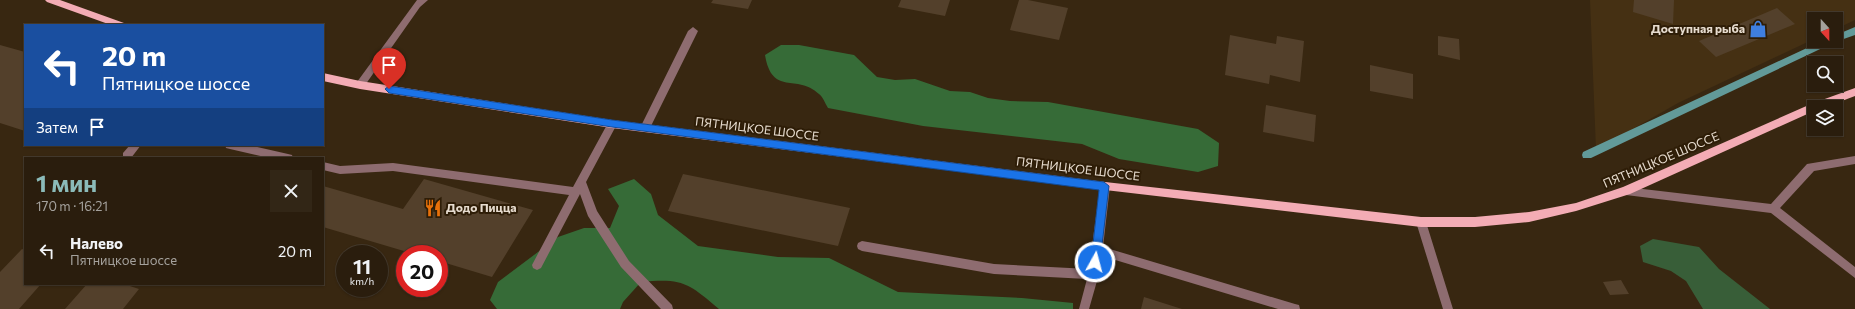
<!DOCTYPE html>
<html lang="ru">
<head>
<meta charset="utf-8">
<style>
  :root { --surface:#2a1d0d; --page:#322616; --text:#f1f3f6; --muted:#a5a29d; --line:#463b2e; --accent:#8bbbb9 }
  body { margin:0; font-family:Commissioner,sans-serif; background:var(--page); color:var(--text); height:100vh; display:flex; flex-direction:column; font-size:15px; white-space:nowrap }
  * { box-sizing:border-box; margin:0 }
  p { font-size:13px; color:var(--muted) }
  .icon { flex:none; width:22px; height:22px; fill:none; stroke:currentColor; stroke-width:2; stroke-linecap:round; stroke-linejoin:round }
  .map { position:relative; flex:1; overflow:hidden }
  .drawer { position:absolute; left:24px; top:157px; width:300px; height:128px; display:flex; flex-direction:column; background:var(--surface); border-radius:0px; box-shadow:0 1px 3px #0004,0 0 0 1px var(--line) }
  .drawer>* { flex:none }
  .banner { position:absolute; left:24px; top:24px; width:300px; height:122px; border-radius:0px; box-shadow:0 1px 3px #0004,0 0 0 1px var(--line); background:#1a4fa0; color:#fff; overflow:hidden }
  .needle { width:26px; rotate:159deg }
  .tools { position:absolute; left:1807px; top:12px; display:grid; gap:8px }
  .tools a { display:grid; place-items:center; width:36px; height:36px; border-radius:0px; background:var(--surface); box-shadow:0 1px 3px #0004,0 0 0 1px var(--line); font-size:20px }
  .speed { position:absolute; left:336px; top:245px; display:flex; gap:8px; font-size:20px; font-weight:700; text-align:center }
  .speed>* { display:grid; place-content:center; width:52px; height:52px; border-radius:50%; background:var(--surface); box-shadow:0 1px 3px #0004,0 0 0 1px var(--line); line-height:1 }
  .speed small { font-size:10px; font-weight:400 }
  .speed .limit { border:6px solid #d22; background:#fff; color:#111 }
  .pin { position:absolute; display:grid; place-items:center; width:34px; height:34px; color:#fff; margin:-41px -17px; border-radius:50% 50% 50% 0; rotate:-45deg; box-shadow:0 0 4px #0007 }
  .pin .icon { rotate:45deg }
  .me { position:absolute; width:44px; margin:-22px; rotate:7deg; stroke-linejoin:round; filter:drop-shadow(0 0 3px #0008) }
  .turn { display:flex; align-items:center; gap:14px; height:84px; padding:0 12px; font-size:18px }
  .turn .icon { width:52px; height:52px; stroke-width:2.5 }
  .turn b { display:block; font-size:28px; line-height:34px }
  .then { display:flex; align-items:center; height:38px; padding:0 12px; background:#0003; gap:8px; font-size:15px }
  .round { display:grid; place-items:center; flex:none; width:42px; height:42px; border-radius:0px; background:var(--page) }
  .summary { display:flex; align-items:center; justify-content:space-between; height:68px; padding:0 12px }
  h1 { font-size:24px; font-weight:700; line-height:30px; color:var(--accent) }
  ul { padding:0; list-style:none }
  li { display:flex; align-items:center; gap:12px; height:52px; padding:0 12px }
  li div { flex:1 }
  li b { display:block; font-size:15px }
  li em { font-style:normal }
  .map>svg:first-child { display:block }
  .built { fill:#453013 }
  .green { fill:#385e38 }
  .forest { fill:#366b37 }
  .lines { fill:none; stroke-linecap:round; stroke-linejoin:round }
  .stream { fill:#629a99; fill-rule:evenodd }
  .building { fill:#53402b }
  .minor { fill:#8e6c70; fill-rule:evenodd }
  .major { fill:#f3acb5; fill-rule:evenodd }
  .route { fill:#1a73e8; stroke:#114b97 }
  .labels { text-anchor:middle; stroke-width:4; stroke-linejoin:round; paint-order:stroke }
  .poi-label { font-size:12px; font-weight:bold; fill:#e7dccf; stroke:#2e1d07; text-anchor:end }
  .street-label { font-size:12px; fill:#e7dccf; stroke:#2e1d07 }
</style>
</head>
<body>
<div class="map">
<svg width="1855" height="309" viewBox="0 0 1855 309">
  <rect width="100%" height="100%" fill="#382711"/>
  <path class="built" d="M1590,0H1855V20L1836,29V19H1814V39L1678,103L1596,150Z"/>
  <path class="green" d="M1653,239L1699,247L1719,269L1770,309H1703L1686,281L1671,271L1643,262L1640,246Z"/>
  <path class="forest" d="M781,45H799L854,55L877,77L895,80L915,79L950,91L970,92L988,98L1010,101L1048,102L1198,129L1219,143L1218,166L1198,172L1119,159L1082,144L923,126L828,108C825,103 823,97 819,94C797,73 772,97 765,55Z
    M634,179L651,194L658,215L698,246L778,257L829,258L898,292L1022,298L1073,303V309H719C688,283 683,278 641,282L623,302L620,309H497L490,300L498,282L558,237L584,228H610L619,206L608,189Z"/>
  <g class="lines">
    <path class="stream" d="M1855,27V35L1835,42L1591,158H1583L1582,155L1583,152L1822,41H1836V35Z"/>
  </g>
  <path class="building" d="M713,0H752L748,9L711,3Z
    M901,0H950L945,16L898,7Z
    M1019,0H1028L1068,8L1059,40L1010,30Z
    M1634,0H1674L1673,24L1633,12Z
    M1777,8L1795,24L1716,57L1699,41Z
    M1230,35L1276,44L1277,36L1304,41L1300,82L1270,75L1269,84L1225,75Z
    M1438,36L1459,39L1460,60L1438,55Z
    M0,45L25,52V131L0,123Z
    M1370,65L1413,74V99L1370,91Z
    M1266,105L1316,115L1314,142L1263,132Z
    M683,174L850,208L838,246L668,211Z
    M424,179L533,210L492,277L439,261V254H414L323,227V186L403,209Z
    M22,249L25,250V284H41L19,309H0V272Z
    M1621,280L1629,294L1610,295L1603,282Z
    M87,284H124L139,289L123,309H65Z
    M1144,297L1182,309H1141Z"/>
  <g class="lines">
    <path class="minor" d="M417,0H428L420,7L363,88H357L355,85L357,82Z
      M693,27L698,31L650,128L648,131H642L640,128L688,31Z
      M612,120L615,121L617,124L586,182L597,211L629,261L672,305L673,309H661L621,267L588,216L580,194L541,268L537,270L533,268L532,265L569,195L393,171L340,174L323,170V162L340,166L393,163L573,187L609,121Z
      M130,145H141L131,158H123V153Z
      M225,145H249L288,154L292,155L293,158H269L230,149L226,148Z
      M1855,156V164L1814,171L1780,208L1855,267V278L1771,213L1626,195L1622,194L1621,191L1622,188L1626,187L1771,204L1807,164Z
      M1105,182L1109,183L1110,186L1103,247L1295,304L1299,305L1300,309H1278L1102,256L1099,274L1089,309H1079L1087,279L994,274L862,251L858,249L857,246L858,243L862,241L994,264L1089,269L1100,186L1101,183Z
      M1421,217L1425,219L1426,222L1453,309H1443L1416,222L1417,219Z"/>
    <path class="major" d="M45,0H60L124,23L126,25H111L47,2Z
      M323,73L360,81L612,120L1105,182L1421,217H1475L1529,212L1576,203L1623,187L1811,104L1855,88V96L1826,107H1814V111L1630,194L1576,211L1529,222L1475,227H1421L1105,190L612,128L360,89L323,81Z"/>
  </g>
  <path class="route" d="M389,86L612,120L1104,182L1109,186L1100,262L1099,265L1095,266L1092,265L1091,262L1099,190L612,127L389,93L385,89Z"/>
  <defs>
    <g id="shop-bare" transform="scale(1.38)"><path d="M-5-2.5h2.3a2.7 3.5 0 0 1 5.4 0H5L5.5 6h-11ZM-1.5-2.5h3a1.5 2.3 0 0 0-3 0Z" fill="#3f7fe0" stroke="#2e1d07" stroke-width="2.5" paint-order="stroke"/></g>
    <g id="restaurant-bare" transform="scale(1.38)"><path d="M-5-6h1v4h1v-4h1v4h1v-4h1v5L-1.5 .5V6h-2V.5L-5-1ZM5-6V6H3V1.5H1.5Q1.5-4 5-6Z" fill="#e8710a" stroke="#2e1d07" stroke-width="2.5" paint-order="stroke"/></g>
  </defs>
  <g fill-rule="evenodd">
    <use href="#shop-bare" x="1758" y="29"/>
    <use href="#restaurant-bare" x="433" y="208"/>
  </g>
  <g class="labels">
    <g class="poi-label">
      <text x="1745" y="33">Доступная рыба</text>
      <text x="446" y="212" text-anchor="start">Додо Пицца</text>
    </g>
    <g class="street-label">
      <text transform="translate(757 129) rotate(7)" y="4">ПЯТНИЦКОЕ ШОССЕ</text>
      <text transform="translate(1661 160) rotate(-23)" y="4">ПЯТНИЦКОЕ ШОССЕ</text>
      <text transform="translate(1078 169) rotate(7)" y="4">ПЯТНИЦКОЕ ШОССЕ</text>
    </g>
  </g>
</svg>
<div class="tools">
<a><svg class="needle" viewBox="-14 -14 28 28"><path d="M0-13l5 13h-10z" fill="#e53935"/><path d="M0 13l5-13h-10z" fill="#a5a29d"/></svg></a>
<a><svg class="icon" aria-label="search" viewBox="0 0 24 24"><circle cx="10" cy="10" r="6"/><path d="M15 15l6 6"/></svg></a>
<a><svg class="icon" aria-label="layers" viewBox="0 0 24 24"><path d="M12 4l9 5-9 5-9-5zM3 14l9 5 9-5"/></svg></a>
</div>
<div class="speed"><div>11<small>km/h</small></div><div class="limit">20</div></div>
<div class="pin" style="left:389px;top:89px;background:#d93025"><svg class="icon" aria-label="arrive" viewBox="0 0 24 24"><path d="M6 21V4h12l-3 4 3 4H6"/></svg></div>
<svg class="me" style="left:1095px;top:262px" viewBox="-20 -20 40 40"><circle r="17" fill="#1a73e8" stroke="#fff" stroke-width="3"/><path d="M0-11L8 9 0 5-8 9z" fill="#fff"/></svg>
<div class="banner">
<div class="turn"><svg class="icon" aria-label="left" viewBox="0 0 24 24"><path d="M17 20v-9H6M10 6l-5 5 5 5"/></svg><div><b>20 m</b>Пятницкое шоссе</div></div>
<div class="then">Затем<svg class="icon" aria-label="arrive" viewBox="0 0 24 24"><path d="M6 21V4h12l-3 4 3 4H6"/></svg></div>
</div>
<section class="drawer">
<div class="summary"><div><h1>1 мин</h1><p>170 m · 16:21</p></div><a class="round"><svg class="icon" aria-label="close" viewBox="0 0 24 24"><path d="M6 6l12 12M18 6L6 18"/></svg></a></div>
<ul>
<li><svg class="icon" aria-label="left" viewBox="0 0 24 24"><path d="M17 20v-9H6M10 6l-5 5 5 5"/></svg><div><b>Налево</b><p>Пятницкое шоссе</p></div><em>20 m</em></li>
</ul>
</section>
</div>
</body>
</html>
